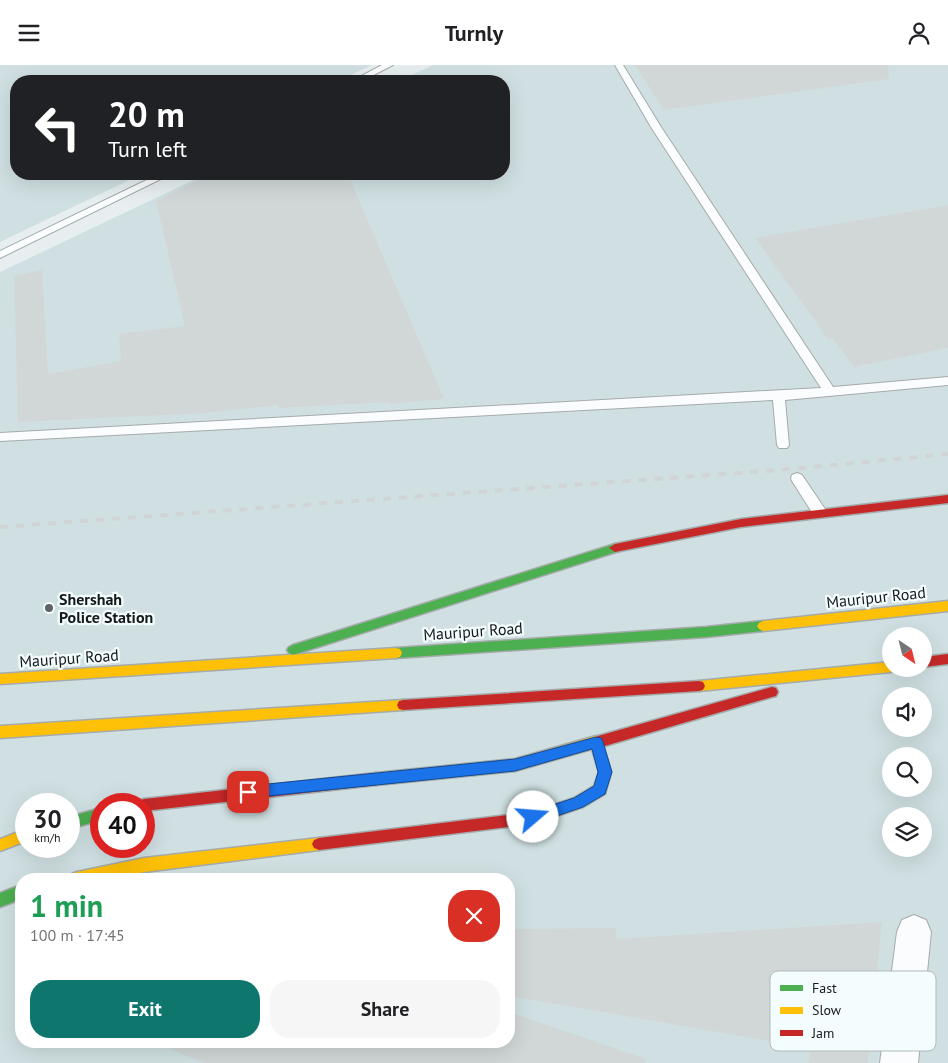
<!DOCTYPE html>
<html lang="en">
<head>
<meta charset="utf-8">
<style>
  :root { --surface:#fff; --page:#f6f6f6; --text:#202124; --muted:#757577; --accent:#0f766e }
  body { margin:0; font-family:"PT Sans",sans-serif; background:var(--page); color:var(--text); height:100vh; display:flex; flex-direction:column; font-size:19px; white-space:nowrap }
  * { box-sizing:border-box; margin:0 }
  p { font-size:16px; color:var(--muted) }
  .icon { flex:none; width:28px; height:28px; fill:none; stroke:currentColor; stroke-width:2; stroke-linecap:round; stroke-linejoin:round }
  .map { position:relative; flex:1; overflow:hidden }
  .side { position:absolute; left:15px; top:808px; width:500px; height:175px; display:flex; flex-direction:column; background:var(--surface); border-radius:20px; box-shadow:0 5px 20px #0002 }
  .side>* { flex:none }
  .hud { position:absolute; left:10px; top:10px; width:500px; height:105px; border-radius:20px; box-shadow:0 5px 20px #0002; background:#202124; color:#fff; overflow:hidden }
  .needle { width:32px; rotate:145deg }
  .controls { position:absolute; left:882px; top:562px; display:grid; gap:10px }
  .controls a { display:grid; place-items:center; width:50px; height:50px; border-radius:50%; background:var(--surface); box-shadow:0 5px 20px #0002; font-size:25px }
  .speed { position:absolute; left:15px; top:728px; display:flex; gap:10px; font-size:25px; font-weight:700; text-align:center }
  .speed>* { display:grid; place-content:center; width:65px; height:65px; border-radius:50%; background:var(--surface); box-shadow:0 5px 20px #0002; line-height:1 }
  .speed small { font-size:12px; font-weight:400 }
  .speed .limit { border:8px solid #d22; background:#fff; color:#111 }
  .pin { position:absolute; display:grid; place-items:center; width:42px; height:42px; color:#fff; margin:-21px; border-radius:10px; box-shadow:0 2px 8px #0006 }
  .me { position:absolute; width:55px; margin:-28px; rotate:72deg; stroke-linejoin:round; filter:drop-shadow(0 0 4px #0008) }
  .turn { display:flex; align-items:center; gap:18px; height:105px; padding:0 15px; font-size:22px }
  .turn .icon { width:65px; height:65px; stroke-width:2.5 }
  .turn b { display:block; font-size:35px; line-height:42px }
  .round { display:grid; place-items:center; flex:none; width:52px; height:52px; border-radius:20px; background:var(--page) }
  .head { display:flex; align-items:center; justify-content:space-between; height:85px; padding:0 15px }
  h1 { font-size:30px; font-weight:600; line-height:38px; color:#1e9e55 }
  .button { display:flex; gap:10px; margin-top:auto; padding:10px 15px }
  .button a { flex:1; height:58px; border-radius:20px; background:var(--accent); color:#fff; font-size:20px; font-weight:600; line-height:58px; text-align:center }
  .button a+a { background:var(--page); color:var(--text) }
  header { display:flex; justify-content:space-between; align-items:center; height:65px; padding:0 15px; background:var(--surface); font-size:22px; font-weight:600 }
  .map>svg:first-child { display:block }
  .built { fill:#d0e0e2; fill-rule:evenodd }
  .building { fill:#d1d7d7 }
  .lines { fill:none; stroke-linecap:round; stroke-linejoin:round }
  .lane-casing { stroke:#a5aaab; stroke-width:2 }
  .street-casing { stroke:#a5aaab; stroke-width:2 }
  .fast-casing { stroke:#a5aaab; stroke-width:3 }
  .slow-casing { stroke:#a5aaab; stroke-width:3 }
  .jam-casing { stroke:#a5aaab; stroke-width:3 }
  .lane { fill:#fbfcfd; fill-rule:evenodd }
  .street { fill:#fbfcfd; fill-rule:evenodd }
  .fast { fill:#4caf50; fill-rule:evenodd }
  .slow { fill:#ffc107; fill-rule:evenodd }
  .jam { fill:#c62828; fill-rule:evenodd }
  .rail { stroke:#d1d4d4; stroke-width:4; stroke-dasharray:8 8; stroke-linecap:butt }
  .route { fill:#1a73e8; stroke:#114b97 }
  .poi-dot { fill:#5e6466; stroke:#f4fdfe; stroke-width:2 }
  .labels { text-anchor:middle; stroke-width:4.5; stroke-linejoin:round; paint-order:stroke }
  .street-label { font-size:16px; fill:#151a1b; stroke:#f4fdfe }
  .poi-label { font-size:16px; font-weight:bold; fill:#151a1b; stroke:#f4fdfe; text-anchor:start }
  .key { fill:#f4fdfe; stroke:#b1b9ba; stroke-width:1 }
  .key-label { font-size:14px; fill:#151a1b }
</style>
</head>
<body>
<header><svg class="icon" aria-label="menu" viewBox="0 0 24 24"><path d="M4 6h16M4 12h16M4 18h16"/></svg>Turnly<svg class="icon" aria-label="person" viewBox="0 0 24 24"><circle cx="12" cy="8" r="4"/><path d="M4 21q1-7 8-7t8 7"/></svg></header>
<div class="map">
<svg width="948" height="998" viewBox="0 0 948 998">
  <rect width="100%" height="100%" fill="#e6eef0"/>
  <path class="built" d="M0,0H372L338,16H16V109H142L0,177Z
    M433,0H948V998H0V207L206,109H504V16H399ZM891,571H924V604H891ZM891,631H924V664H891ZM891,691H924V724H891ZM26,739H69V781H26ZM101,739H144V781H101ZM891,751H924V784H891ZM21,814H509V976H21Z"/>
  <path class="building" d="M635,0H888L889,14L664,45Z
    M211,109H348L444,334L390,339V337L279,343L278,340L206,348L18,357L14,211L42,205L48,309L121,296L119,269L185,261L156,136Z
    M948,140V283L854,302L833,274H828L755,173Z
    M882,857L868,998H808L811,983L509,931V864L615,863L617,874Z
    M509,947L646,994L645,998H203L153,976H509Z"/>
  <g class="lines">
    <g class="lane-casing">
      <path id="lane" d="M382,0H393L362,16H352Z
        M615,0H623L661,62L833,322L948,312V320L785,335L789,380L787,383H779L777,380L773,335L0,376V368L821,323L651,62Z
        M159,109H171L0,193V186Z
        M797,408L802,410L825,444L827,448L825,452H815L792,416L791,413L792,410Z"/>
    </g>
    <g class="street-casing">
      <path id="street" d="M914,850L926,855L931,867L918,998H880L897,867L902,855Z"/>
    </g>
    <g class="fast-casing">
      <path id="fast" d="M615,479L619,480L621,483L619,486L293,590L289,588L287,585L289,582L293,580Z
        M763,556L767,558L769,561L767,564L763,566L706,572L396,593L392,592L390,588L392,584L396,583L706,562Z
        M101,743V755L69,764V752Z
        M21,820V834L0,842V828Z"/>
    </g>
    <g class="slow-casing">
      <path id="slow" d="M948,536V546L763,566L759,564L757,561L759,558L763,556Z
        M396,583L400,584L402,588L400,592L396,593L0,619V609Z
        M891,597V604H896L891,607L699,626L695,625L693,621L695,617L699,616Z
        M403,635L407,636L409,640L407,644L403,645L0,673V661Z
        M596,671L602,673L604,677L603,680L611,707L605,729L583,742L533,759L528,757L526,753L528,749L574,733L594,721L599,707L592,684L515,706L376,720L371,718L369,714L371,710L376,708L515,694Z
        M26,764V776L0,786V774Z
        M319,773L324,775L326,779L324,783L319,785L144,807L110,814H70L72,809L77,807L144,793Z"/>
    </g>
    <g class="jam-casing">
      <path id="jam" d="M948,430V438L741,462L615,487L609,483L615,479L741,454Z
        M948,589V599L924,602V592Z
        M699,616L703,617L705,621L703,625L699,626L403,645L399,644L397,640L399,636L403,635Z
        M772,622L776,623L778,627L776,631L772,632L598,683L594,681L592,677L594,673L598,671Z
        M376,708L381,710L383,714L381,718L376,720L144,746V739H138L139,736L144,734Z
        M533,747L538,749L540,753L538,757L533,759L319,785L314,783L312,779L314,775L319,773Z"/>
    </g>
    <use href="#lane" class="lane"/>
    <use href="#street" class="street"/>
    <use href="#fast" class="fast"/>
    <use href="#slow" class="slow"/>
    <use href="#jam" class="jam"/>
    <path class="rail" d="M0,462L778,405L948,389"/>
  </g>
  <path class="route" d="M596,672L601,673L603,677L612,707L605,729L583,742L533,759L528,757L526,752L528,748L574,733L594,721L598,707L592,684L515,706L248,733L243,731L241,727L243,723L248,721L515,694Z"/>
  <circle class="poi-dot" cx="49" cy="543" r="5"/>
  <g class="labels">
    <g class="street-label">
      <text transform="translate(876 532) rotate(-6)" y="6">Mauripur Road</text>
      <text transform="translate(473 566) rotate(-4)" y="6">Mauripur Road</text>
      <text transform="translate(69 593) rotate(-4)" y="6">Mauripur Road</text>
    </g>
    <g class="poi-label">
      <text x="59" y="540">Shershah<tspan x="59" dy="18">Police Station</tspan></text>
    </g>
  </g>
  <rect x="770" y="906" width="166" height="80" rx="8" class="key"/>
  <rect x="780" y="920" width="23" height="6" fill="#4caf50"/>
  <rect x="780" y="942" width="23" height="7" fill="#ffc107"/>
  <rect x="780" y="965" width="23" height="6" fill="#c62828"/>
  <g class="key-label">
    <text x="812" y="928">Fast</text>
    <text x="812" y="950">Slow</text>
    <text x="812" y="973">Jam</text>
  </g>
</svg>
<div class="controls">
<a><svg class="needle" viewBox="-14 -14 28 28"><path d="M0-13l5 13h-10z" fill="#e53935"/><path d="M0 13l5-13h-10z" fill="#757577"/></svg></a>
<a><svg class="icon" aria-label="sound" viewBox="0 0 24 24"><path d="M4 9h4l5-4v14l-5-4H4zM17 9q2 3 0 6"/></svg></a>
<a><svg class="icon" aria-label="search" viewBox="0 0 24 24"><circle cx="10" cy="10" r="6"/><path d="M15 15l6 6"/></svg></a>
<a><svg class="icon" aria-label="layers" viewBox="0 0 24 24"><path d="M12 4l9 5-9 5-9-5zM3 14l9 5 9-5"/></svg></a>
</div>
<div class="speed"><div>30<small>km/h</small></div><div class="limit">40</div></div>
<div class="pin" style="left:248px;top:727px;background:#d93025"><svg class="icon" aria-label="arrive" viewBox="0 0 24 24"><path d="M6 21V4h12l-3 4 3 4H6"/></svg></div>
<svg class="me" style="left:533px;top:752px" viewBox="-20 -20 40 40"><circle r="19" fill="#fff"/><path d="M0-13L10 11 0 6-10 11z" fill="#1a73e8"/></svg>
<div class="hud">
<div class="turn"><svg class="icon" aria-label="left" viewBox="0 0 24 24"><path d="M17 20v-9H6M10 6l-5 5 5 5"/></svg><div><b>20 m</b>Turn left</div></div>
</div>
<section class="side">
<div class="head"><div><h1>1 min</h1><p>100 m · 17:45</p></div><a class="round" style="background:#d93025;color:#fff"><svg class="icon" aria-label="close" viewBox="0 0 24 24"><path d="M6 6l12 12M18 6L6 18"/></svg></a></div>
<div class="button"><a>Exit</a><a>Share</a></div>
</section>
</div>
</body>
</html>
